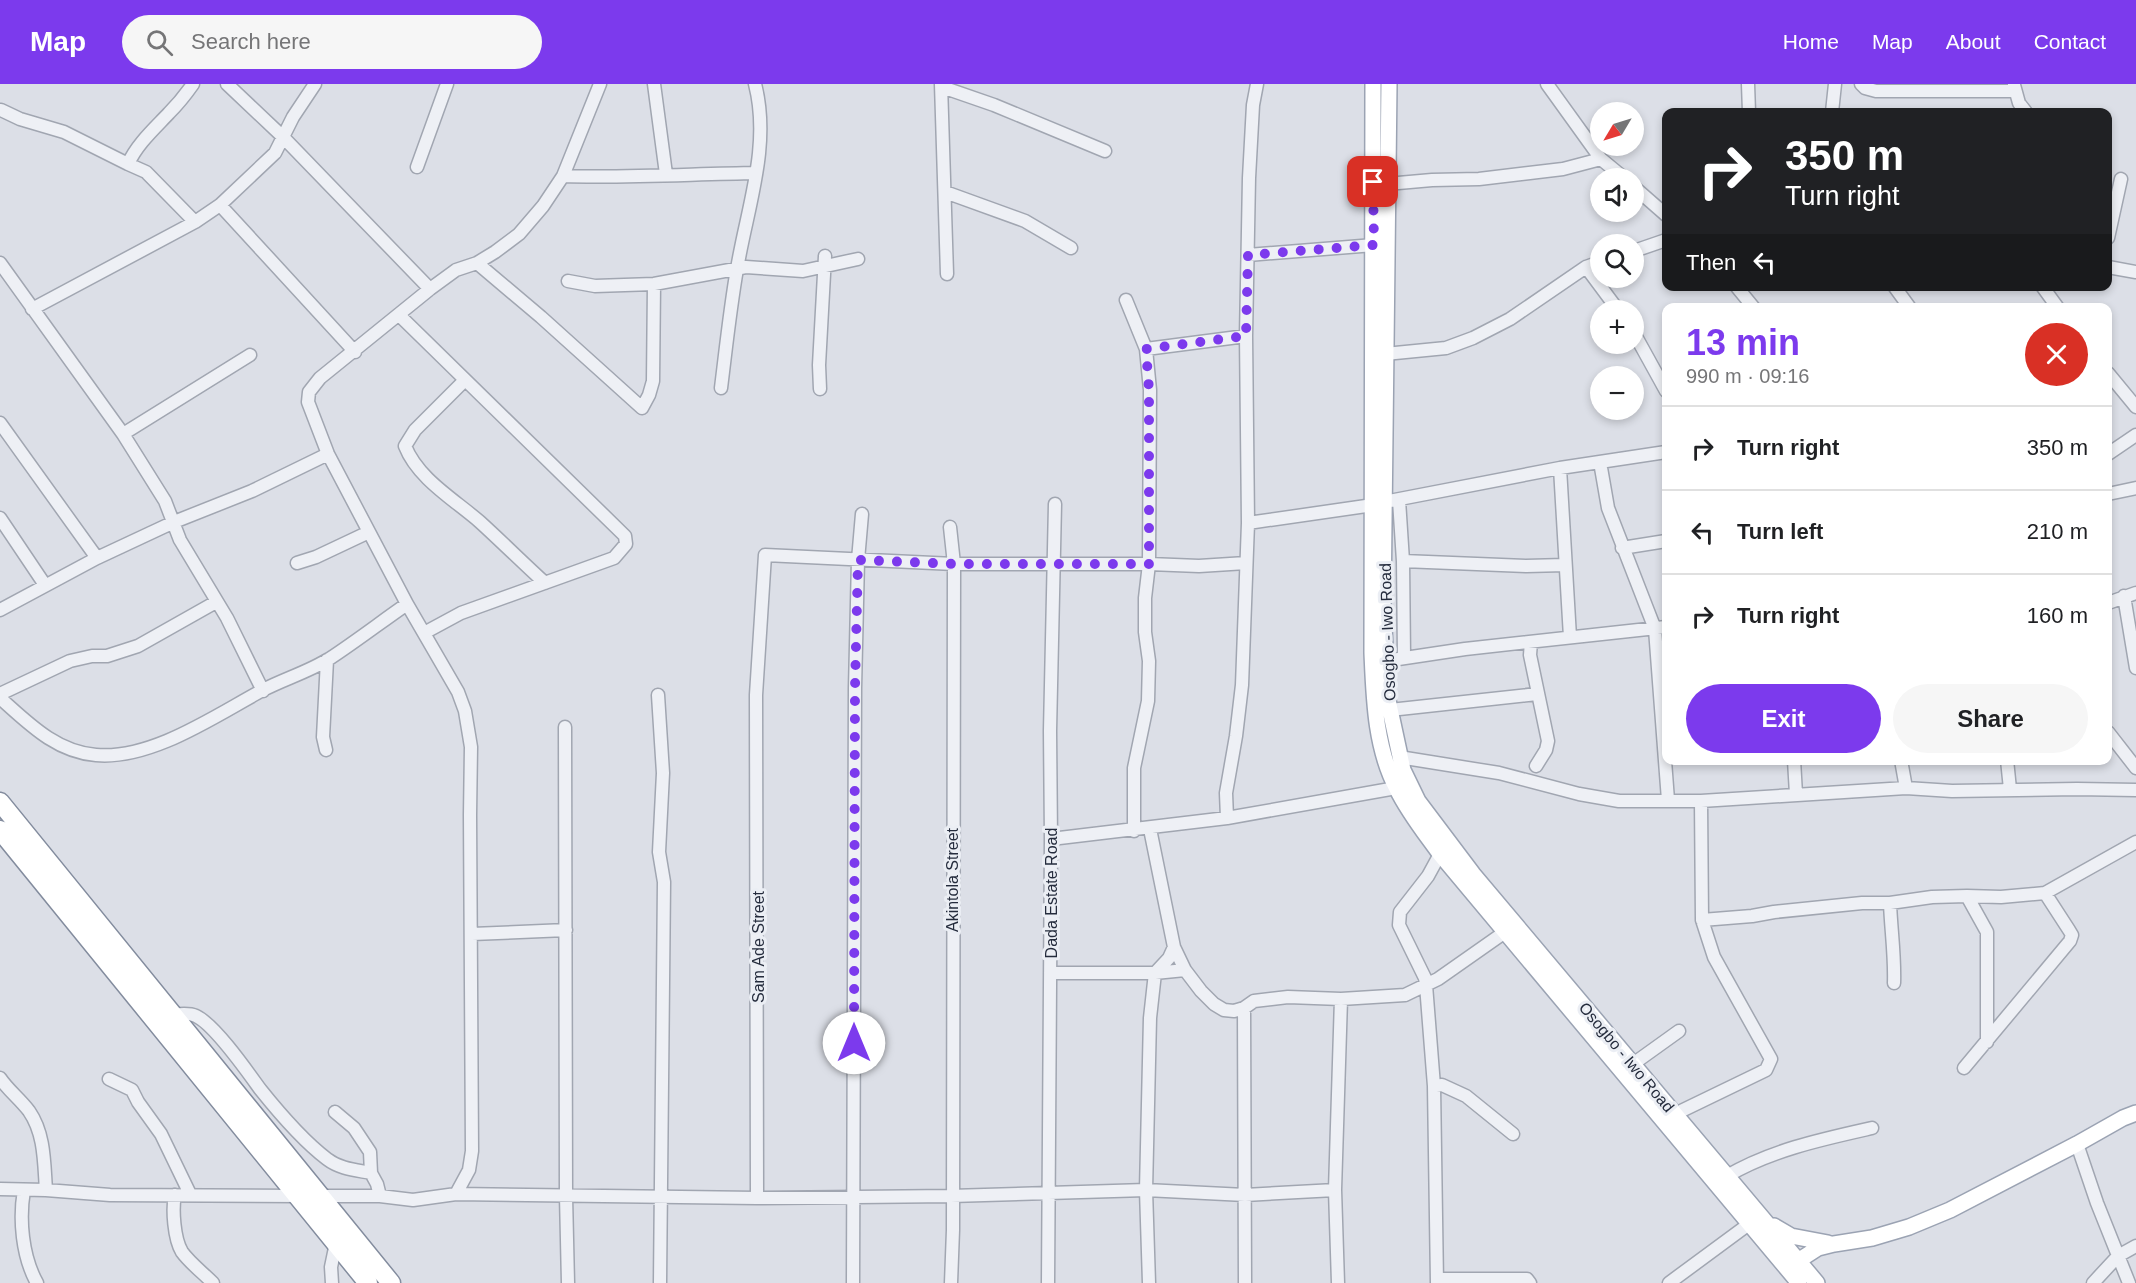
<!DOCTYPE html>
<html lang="en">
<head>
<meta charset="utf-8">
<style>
  :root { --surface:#fff; --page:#f6f6f6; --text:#202124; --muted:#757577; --line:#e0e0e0; --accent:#7c3aed }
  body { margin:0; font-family:Helvetica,sans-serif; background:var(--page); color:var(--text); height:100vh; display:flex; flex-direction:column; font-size:22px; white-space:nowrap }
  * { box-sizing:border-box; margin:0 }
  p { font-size:20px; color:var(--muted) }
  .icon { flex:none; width:33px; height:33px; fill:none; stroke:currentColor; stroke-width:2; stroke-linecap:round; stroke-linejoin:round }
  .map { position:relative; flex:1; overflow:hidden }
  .details { position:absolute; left:1662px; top:219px; width:450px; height:462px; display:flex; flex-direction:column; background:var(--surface); border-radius:12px; box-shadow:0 3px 9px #0003 }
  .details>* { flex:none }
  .guide { position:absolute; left:1662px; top:24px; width:450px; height:183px; border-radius:12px; box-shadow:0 3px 9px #0003; background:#202124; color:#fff; overflow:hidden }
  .needle { width:39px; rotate:232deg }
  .tools { position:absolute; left:1590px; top:18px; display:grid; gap:12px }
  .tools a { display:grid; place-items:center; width:54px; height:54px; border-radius:50%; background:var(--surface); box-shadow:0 3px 9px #0003; font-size:30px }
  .pin { position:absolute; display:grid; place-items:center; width:51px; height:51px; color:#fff; margin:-26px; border-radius:12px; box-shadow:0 3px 9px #0006 }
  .me { position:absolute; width:66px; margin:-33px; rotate:0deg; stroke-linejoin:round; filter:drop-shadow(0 0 4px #0008) }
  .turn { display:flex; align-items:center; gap:21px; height:126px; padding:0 24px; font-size:27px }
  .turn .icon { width:78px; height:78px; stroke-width:2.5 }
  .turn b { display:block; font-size:42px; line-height:51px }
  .then { display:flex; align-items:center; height:57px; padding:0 24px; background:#0003; gap:12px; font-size:22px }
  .round { display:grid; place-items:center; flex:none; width:63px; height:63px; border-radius:32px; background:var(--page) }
  .head { display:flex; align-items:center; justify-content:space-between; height:102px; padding:0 24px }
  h1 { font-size:36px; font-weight:800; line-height:45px; color:var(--accent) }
  .button { display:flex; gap:12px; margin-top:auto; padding:12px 24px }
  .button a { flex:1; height:69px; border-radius:36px; background:var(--accent); color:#fff; font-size:24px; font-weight:800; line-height:69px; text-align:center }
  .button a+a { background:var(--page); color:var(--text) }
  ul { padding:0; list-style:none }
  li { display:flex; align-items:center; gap:18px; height:84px; padding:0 24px; border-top:2px solid var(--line) }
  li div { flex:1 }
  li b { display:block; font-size:22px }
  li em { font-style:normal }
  header { display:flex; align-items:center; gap:36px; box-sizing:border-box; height:84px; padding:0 30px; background:var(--accent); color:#fff }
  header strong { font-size:28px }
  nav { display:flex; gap:33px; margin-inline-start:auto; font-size:21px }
  .search { width:420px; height:54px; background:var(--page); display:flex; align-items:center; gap:15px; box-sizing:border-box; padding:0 21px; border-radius:33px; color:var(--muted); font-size:22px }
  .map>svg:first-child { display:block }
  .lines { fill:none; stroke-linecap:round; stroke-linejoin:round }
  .minor-casing { stroke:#a1a6b1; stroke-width:15 }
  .major-casing { stroke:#9ba3b3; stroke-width:18 }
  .highway-casing { stroke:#838c9e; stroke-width:21 }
  .minor { stroke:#eef0f5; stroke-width:12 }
  .major { stroke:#fff; stroke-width:15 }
  .highway { stroke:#fff; stroke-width:18 }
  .route { stroke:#7c3aed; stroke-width:10; stroke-dasharray:0 18 }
  .labels { text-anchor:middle; stroke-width:6; stroke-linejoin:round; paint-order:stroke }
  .street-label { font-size:16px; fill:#252c3d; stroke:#ebeef4 }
</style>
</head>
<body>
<header>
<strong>Map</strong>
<div class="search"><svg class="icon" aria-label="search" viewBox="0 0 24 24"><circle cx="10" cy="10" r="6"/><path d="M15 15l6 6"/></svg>Search here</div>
<nav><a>Home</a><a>Map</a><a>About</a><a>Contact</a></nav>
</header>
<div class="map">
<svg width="2136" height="1199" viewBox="0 0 2136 1199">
  <rect width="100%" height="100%" fill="#dcdfe7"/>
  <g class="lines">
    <g class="minor-casing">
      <path id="minor" d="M193,0C186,10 178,20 169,29C154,45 137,60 128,80L146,88L195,138
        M227,0L282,52L430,205
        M654,0L666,90
        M941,0L947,190
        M1547,0L1601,75L1624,94
        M1748,0L1749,28
        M1861,0L1865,4L1876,7H2015
        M2014,1L2019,19L2026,28
        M942,3L994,21L1105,67
        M1,26L20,35L64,48L128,80
        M1832,28L1835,0
        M417,83L447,0
        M563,92C627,94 691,90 756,89
        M1387,100L1432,96L1479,95L1563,85L1601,75
        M1634,103L1666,131
        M945,108L1025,137L1071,164
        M220,121L355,268
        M2108,154L2121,95
        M1634,167L1666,156
        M1248,171L1374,161
        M0,179L123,350L165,417L180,456L227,534L263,607
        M477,179L541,233L642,324L649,311L653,297L654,200
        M1586,183L1618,226
        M2108,183L2136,188
        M568,197L595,202L654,200L746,183L803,187L858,175
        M1736,202L1754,224
        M1894,202L1910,224
        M2042,202L2058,224
        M1126,216L1146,265L1150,306L1149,480L1145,514V548L1149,577L1148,617L1134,684V747
        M32,225L195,138L220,121L275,69L293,33L315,0
        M399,231L625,452L626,460L614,474L461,529L424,549
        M1634,249L1666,307
        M1146,265L1246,252
        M1385,270L1446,264L1473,254L1510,235L1586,183L1600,178
        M2108,289L2136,323
        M465,296L415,346L405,362C418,395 455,416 480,438C502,458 523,479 545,499
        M721,304C726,264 730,225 737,185C747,124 771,62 755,0
        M820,305L819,281L825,172
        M0,339L97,474
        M123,350L250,271
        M2108,370L2136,351
        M1600,378L1608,424L1655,545L1668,716
        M1560,384L1570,553
        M2108,410L2136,404
        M1399,416L1403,477L1404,573
        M1384,418L1560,384L1666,368
        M0,434L45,501
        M1248,439L1373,421
        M950,443L954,480L953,1146L951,1199
        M1622,464L1666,457
        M1403,477L1526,482L1565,481
        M297,479L316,473L369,448
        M2124,512L2136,584
        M2108,519L2136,509
        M0,526L97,474L174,438L252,407L328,370
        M1531,558L1530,571L1548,657L1546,666L1536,682
        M1385,577L1465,565L1666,543
        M0,610L70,577L92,572H107L138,562L216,518
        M658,611L663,689L659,768L664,798L660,1199
        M0,614C28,639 56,668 96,671C152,676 216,631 263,606C284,595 308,588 329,575C355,558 381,538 407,520
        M1390,626L1537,610
        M565,643L566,1112L568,1199
        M2108,648L2136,684
        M326,666L323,653L327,576
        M1399,673L1499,689L1579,710L1619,717H1701L1906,704L1952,707L2077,705L2136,706
        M1794,676L1796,710
        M1901,676L1906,704
        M2007,676L2010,705
        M1227,734L1226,709L1236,652L1242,601L1248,439L1246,252L1249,94L1253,21L1257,0
        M1150,745L1174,863L1185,886L1201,907L1214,920L1224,926L1234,927L1244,924L1254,917L1288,913L1341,915L1405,911L1438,895L1505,848
        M1051,755L1227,734L1396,704
        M1967,812L1987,848V958
        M1890,819C1891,846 1895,872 1894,899
        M1702,836L1752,832L1774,828L1862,819H1890L1932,813L1967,812L2001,813L2045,809L2136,758
        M472,850L566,846
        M1050,889H1155L1185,886
        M1244,924L1245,1199
        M173,931C180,930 189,929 196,932C215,941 247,987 260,1005C280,1030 302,1056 327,1075C340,1085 356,1086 371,1089
        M1633,980L1679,947
        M1964,984L2070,857L2072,851L2069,846L2045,809
        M0,994C8,1006 20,1015 29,1027C45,1050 44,1079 46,1106
        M109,995L132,1006L138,1018L161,1050L190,1110
        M1434,1002L1442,1001L1466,1012L1513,1050
        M335,1028L354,1044L370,1068L371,1089L377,1100L380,1112
        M1675,1030L1766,986L1771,975L1714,873L1702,836L1701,717
        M2077,1060L2097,1119L2129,1199
        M1727,1092C1771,1066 1823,1055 1872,1044
        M0,1105L46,1106L110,1111L300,1112
        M24,1106C19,1135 22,1172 37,1199
        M456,1110L469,1086L472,1067L470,731L471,663L465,627L458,608L407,520L328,370L308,318L309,308L320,294L430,205L456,186L477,179L495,168L519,150L543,122L563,92L600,0
        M175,1111C172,1125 174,1155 182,1168C190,1179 203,1189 213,1199
        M318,1112H380L413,1116L456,1110L757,1114L951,1112L1146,1106L1245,1111L1335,1106
        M757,1114L756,611L765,471L954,480H1149L1199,482L1246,479
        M1437,1195H1527L1530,1199
        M332,1199L331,1183L336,1159
        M853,1199L855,604L858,476L862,430
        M1048,1199L1051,755L1050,647L1055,420
        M1149,1199L1146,1106L1150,934L1155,889L1169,874L1174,863
        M1338,1199L1335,1106L1341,915
        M1437,1199L1434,1002L1426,901L1425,894L1399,841L1400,828L1428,792L1440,770
        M1669,1199L1749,1140
        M2093,1199L2118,1172L2136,1162"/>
    </g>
    <g class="major-casing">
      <path id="major" d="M1373,0L1372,569C1374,614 1375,664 1397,705C1408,728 1425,749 1440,770L1799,1199
        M1389,0L1383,525L1388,616L1403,686L1418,717L1473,790L1817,1199
        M1774,1142L1791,1152L1828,1159
        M1790,1182L1818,1164L1834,1160L1872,1154L1909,1143L1950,1126L2077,1060L2123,1034L2136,1029"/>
    </g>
    <g class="highway-casing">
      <path id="highway" d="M0,718L391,1199
        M0,746L368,1199"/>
    </g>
    <use href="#minor" class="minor"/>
    <use href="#major" class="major"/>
    <use href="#highway" class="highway"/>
  </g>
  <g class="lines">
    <path class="route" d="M854,959L855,604L858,476L954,480H1149V306L1146,265L1246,252L1248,171L1374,161L1373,98"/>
  </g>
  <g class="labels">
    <g class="street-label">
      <text transform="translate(1387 548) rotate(-92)" y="6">Osogbo - Iwo Road</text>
      <text transform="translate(952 796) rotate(-90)" y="6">Akintola Street</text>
      <text transform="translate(1051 809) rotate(-90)" y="6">Dada Estate Road</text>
      <text transform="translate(758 863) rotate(-90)" y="6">Sam Ade Street</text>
      <text transform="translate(1627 973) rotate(50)" y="6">Osogbo - Iwo Road</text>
    </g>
  </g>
</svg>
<div class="tools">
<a><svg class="needle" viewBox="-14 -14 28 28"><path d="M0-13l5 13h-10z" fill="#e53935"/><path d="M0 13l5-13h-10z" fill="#757577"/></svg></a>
<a><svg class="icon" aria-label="sound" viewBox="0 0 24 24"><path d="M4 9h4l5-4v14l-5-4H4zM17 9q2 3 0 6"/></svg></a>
<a><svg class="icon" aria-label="search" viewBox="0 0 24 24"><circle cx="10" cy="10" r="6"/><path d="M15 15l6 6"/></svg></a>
<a>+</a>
<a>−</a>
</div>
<div class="pin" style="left:1373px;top:98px;background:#d93025"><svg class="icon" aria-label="arrive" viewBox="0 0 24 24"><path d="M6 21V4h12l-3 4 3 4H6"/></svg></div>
<svg class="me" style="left:854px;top:959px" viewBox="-20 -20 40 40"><circle r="19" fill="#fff"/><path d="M0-13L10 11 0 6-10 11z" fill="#7c3aed"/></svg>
<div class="guide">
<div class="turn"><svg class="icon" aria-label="right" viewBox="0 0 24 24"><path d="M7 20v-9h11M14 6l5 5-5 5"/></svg><div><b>350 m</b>Turn right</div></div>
<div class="then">Then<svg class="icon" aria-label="left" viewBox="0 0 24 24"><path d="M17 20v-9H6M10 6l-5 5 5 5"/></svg></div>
</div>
<section class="details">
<div class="head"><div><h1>13 min</h1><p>990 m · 09:16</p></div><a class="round" style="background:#d93025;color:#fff"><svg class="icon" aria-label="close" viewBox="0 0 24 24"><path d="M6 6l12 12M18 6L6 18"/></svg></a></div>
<ul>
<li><svg class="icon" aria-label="right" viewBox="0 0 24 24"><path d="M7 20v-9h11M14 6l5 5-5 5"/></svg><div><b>Turn right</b></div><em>350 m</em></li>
<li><svg class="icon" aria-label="left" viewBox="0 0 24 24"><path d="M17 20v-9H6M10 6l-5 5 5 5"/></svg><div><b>Turn left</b></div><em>210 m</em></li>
<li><svg class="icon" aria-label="right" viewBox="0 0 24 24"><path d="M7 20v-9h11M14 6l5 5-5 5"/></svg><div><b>Turn right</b></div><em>160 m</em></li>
</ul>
<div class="button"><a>Exit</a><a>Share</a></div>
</section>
</div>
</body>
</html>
